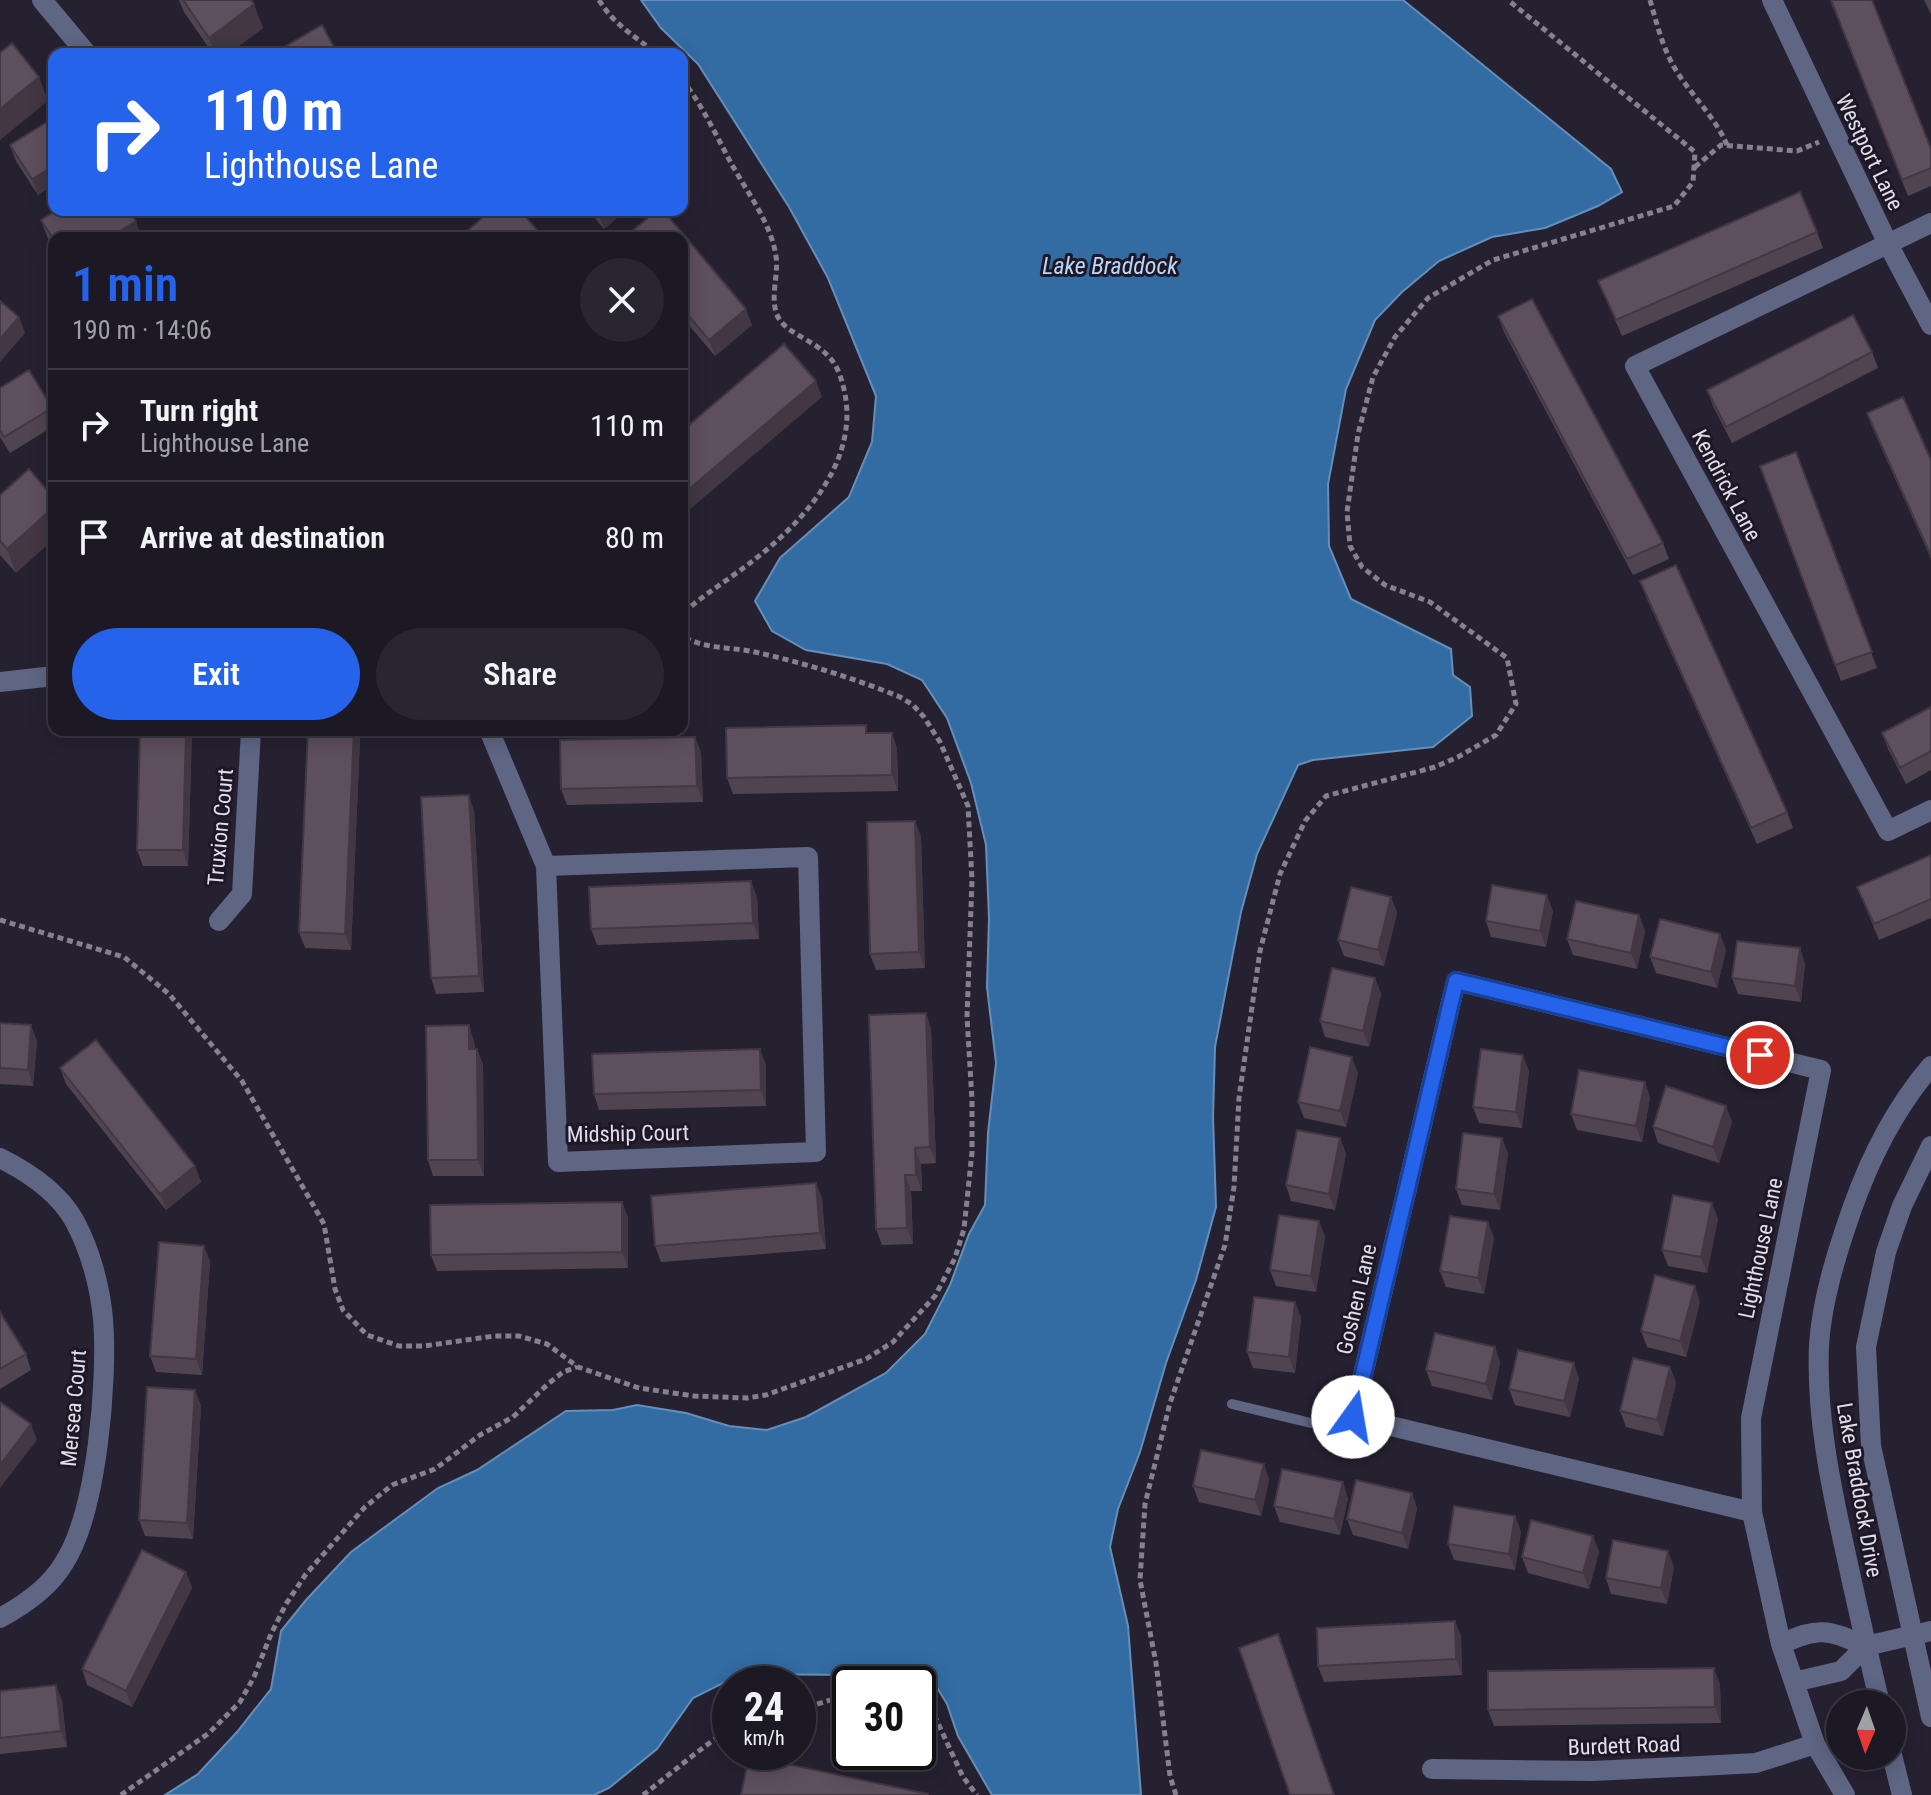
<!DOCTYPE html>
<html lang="en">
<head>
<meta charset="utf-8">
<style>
  :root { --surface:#1c1925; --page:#292632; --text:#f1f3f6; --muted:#a0a0a7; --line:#3a3842; --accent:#2563eb }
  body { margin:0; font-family:"Roboto Condensed",sans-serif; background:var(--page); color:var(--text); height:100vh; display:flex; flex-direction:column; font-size:30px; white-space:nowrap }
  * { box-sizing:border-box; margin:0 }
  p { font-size:26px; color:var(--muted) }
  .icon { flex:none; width:44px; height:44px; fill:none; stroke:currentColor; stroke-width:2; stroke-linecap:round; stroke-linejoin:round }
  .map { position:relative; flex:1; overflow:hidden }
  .details { position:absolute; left:48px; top:232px; width:640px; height:504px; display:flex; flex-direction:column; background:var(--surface); border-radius:16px; box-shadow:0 4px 20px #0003,0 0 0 2px var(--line) }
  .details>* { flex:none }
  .guide { position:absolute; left:48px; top:48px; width:640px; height:168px; border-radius:16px; box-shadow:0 4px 20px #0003,0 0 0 2px var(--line); background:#2563eb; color:#fff; overflow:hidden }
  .needle { width:52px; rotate:182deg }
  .fabs { position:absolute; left:1826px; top:1690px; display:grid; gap:16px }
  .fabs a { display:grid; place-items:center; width:80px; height:80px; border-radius:50%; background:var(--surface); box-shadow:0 4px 20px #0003,0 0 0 2px var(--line); font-size:40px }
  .speed { position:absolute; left:712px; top:1666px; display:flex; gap:16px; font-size:40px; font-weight:700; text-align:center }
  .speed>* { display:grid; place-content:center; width:104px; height:104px; border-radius:50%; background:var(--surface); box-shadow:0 4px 20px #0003,0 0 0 2px var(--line); line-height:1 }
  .speed small { font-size:20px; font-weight:400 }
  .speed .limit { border:4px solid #111; border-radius:12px; background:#fff; color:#111 }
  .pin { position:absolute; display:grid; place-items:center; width:68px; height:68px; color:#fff; margin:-34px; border:4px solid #fff; border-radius:50%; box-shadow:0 2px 8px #0007 }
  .me { position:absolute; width:88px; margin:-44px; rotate:13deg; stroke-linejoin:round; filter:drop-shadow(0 0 6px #0008) }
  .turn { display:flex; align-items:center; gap:28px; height:168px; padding:0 24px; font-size:36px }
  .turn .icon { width:104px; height:104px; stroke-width:2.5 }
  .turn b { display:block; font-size:56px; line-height:68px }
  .round { display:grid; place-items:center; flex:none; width:84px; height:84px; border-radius:42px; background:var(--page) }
  .headline { display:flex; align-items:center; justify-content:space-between; height:136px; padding:0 24px }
  h1 { font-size:48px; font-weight:600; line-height:60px; color:var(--accent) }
  .button { display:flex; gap:16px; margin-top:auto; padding:16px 24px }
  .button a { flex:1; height:92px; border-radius:48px; background:var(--accent); color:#fff; font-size:32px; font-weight:600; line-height:92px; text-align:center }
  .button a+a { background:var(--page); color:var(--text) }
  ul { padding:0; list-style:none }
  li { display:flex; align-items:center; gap:24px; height:112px; padding:0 24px; border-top:2px solid var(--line) }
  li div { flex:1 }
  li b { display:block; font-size:30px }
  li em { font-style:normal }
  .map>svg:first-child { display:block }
  .water { fill:#326ca3; stroke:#668eb8; stroke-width:2 }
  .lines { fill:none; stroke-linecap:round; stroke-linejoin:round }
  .path { stroke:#85818f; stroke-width:5; stroke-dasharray:6 4; stroke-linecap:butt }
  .service { stroke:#5f6684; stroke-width:10 }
  .minor { stroke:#5f6684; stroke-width:20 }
  .tertiary { stroke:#5f6684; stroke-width:20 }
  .wall { fill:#514451 }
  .shaded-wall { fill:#423742 }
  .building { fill:#5e4f5e; stroke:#423742; stroke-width:2 }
  .route-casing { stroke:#184099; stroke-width:20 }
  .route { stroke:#2563eb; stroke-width:14 }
  .labels { text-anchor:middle; stroke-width:6; stroke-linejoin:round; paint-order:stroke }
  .street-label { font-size:22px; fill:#e1dee9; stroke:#1d1727 }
  .water-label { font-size:24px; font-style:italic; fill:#b8d6f6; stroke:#1d1727 }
</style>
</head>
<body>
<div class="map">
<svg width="1931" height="1795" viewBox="0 0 1931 1795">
  <rect width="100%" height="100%" fill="#262131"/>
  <path class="water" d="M641,0H1403L1611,169L1622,192L1598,206L1545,228L1492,237L1439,261L1402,292L1375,320L1346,389L1328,484L1329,546L1351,599L1451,649L1453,675L1470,687L1472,716L1433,747L1313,760L1298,765L1257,854L1241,912L1227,984L1215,1047L1213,1117L1216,1207L1196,1280L1166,1363L1140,1452L1118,1509L1110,1547L1128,1626L1141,1795H992L958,1736L947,1704L936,1686L910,1671L858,1675L741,1674L693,1698L657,1749L609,1788L594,1795H165L198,1774L237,1732L271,1689L281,1631L306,1600L351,1552L438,1488L477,1470L566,1411L613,1410L637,1405L686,1413L729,1426L767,1430L806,1417L886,1373L925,1334L950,1285L969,1234L985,1205L988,1133L996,1063L987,987L989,918L986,845L971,783L947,718L922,680L887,664L806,650L772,631L755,601L780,558L849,497L872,442L876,396L828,278L789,207L698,64L661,28Z"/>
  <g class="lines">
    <path class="path" d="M599,0C614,25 635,36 657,54
      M1650,0C1657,24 1663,50 1677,72C1693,97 1715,117 1727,145
      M682,79C702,105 716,135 731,163C747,192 771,223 776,256C779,276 769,298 778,317C789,338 827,341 839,373C869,451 808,519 750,563C728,580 703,595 682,614
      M1695,167L1721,145L1797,151L1819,142
      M0,920L124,957L169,994L242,1081L324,1224L335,1289L343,1310L367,1335L399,1346H424L494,1336H519L547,1344L578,1367L639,1388L694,1396L747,1398L766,1395L866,1359L893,1342L935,1296L955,1258L964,1229L972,1152V1100L967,1017L972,880L968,806L940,742L924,717L913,705L900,697C854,678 804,663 755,652C731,647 704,649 682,636
      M918,1703L936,1719L963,1777L977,1795
      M798,1710L850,1694
      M121,1795L209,1733L240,1702L254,1677L271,1634L286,1604L306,1574L365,1507L392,1485L435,1469L480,1435L513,1417L548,1384L563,1372L577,1367
      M643,1795C672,1773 700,1748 730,1729
      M1176,1795L1170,1776L1156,1663L1140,1580L1145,1504L1170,1403L1225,1245L1234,1187L1239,1098L1260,951L1280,874L1305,821L1326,796L1435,767L1458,757L1496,735L1516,704L1507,658L1430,602L1385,585L1362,567L1350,546L1347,512L1358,434L1373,377L1395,337L1428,298L1493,260L1674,206L1693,182L1695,152L1508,0"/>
    <path class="service" d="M1232,1404L1311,1423L1353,1417"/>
    <path class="minor" d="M42,0L87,54
      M1772,0L1888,244L1931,325
      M1931,223L1635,366L1888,831L1931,810
      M0,682L54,676
      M489,730L546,866
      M808,857L816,1152L558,1162L546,866Z
      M219,921L242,894L251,730
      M0,1158C28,1172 58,1192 74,1220C90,1249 100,1286 103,1319C108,1380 97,1512 64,1563C50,1587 24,1605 0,1618
      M1752,1512L1353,1417L1456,981L1821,1070L1751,1418L1752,1512L1781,1644L1815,1744L1845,1795
      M1781,1644C1821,1626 1827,1630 1866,1646
      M1794,1682L1841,1671L1866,1646L1931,1631
      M1432,1769L1592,1771L1700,1766L1756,1763L1815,1744"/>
    <path class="tertiary" d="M1931,1146L1902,1206L1886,1252L1866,1347L1871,1446L1931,1717
      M1880,1704C1868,1653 1856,1601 1845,1550C1830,1482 1816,1414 1819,1345C1822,1299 1837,1252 1852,1209C1870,1158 1896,1107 1931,1066
      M1892,1755L1902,1795"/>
  </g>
  <path class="wall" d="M179,0H251L263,28L228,54H213L184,12Z
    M1830,0L1931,149V186L1908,196Z
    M1924,0H1931V14Z
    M54,126V185L38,195L16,161L10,145Z
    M588,210H626L604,229Z
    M41,220L54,240V251L50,244Z
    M1817,232L1823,248L1622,336L1598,281Z
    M682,238L752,325L715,356L682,317Z
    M1498,316L1663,543L1669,559L1633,575L1504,332Z
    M1872,352L1878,368L1732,443L1713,406L1707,390Z
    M0,388L52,408L54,413V426L10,453L0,437Z
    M1867,413L1931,460V559L1873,429Z
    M1796,452L1877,668L1841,681L1760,466Z
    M0,495L16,573L0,555Z
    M1640,581L1787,812L1793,828L1757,844L1646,597Z
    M1931,707V770L1906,784L1888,749L1882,733Z
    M140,730H192L188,866H143L137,850Z
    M308,730H358L360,737L351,950L305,948L299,932Z
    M892,733L897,749L898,791L733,794L727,778Z
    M695,737L701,753L703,802L567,805L561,789Z
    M474,811L484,992L436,994L431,978Z
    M915,821L921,837L925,968L876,970L870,954Z
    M1931,855V918L1879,940L1857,887Z
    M757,897L759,939L597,945L591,929Z
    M1391,897L1397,913L1384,966L1344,956L1338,940Z
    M1553,911L1546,947L1491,937L1486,921Z
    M1639,915L1645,931L1637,969L1573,955L1567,939Z
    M1800,948L1805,964L1801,1002L1738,994L1732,978Z
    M1726,950L1717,988L1656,973L1650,957Z
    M1375,978L1381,994L1369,1047L1325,1037L1320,1021Z
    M926,1013L931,1029L936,1163L921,1164L922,1191H911L913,1244L882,1245L876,1229Z
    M0,1023L37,1041L33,1086L0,1084Z
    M474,1041L475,1049H477L483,1065L484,1176H433L428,1160Z
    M766,1065V1106L599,1110L594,1094Z
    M60,1068L195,1166L201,1182L166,1210L66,1084Z
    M1529,1071L1522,1128L1479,1123L1473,1107Z
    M1358,1073L1346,1127L1304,1118L1298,1102Z
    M1645,1082L1650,1098L1642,1142L1577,1130L1571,1114Z
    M1726,1106L1732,1122L1719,1163L1658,1143L1653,1127Z
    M1340,1138L1346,1154L1335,1210L1291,1201L1286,1185Z
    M1502,1138L1508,1154L1500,1210L1462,1205L1456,1189Z
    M816,1183L822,1199L826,1249L661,1262L655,1246Z
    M622,1202L628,1218V1268L437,1271L431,1255Z
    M1718,1219L1707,1273L1668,1266L1662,1250Z
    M1319,1221L1325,1237L1316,1292L1276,1286L1270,1270Z
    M1494,1238L1484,1294L1446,1287L1440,1271Z
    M204,1246L210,1262L202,1375L156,1372L150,1356Z
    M1295,1302L1301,1318L1295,1373L1253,1368L1247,1352Z
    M1700,1302L1686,1357L1647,1347L1641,1331Z
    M0,1312L26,1354L31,1370L0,1389Z
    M1495,1347L1500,1363L1492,1400L1432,1386L1426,1370Z
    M1574,1363L1579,1379L1570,1417L1515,1405L1509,1389Z
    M1670,1367L1676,1383L1663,1436L1626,1427L1620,1411Z
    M195,1390L201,1406L193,1539L145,1536L139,1520Z
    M1264,1464L1269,1480L1261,1516L1199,1502L1193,1486Z
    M1412,1493L1417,1509L1408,1549L1353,1535L1347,1519Z
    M1348,1498L1340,1535L1280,1522L1274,1506Z
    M1515,1516L1521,1532L1515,1570L1454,1560L1448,1544Z
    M1593,1536L1599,1552L1589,1589L1528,1573L1522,1557Z
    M1674,1567L1667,1604L1611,1594L1606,1578Z
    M186,1572L192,1588L132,1707L87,1685L82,1669Z
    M1455,1621L1461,1637L1462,1675L1324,1682L1318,1666Z
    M1720,1684L1721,1723L1494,1726L1488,1710Z
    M56,1685L62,1701L67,1747L0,1754V1691Z"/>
  <path class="shaded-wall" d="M254,4L263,28L228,54H215L209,38Z
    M39,77L48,101L0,140V109Z
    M54,166V185L38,195L32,179Z
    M602,210H626L604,229L598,213Z
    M136,221L142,238H110Z
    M537,230L540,238H527Z
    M746,309L752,325L715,356L709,340Z
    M19,317L25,333L0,362V339Z
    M816,381L822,397L682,516V495Z
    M54,507V539L16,573L7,549Z
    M186,730H192L188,866L183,850Z
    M354,730H358L360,737L351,950L345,934Z
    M892,733L897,749L898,791L892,775Z
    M695,737L701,753L703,802L697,786Z
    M469,795L474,811L484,992L479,976Z
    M915,821L921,837L925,968L919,952Z
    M751,881L757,897L759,939L753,923Z
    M1547,895L1553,911L1546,947L1540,931Z
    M1391,897L1397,913L1384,966L1378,950Z
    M1639,915L1645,931L1637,969L1631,953Z
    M1720,934L1726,950L1717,988L1711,972Z
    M1800,948L1805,964L1801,1002L1795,986Z
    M1375,978L1381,994L1369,1047L1363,1031Z
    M926,1013L931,1029L936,1163L930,1147Z
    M31,1025L37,1041L33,1086L28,1070Z
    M469,1025L474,1041L475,1065L469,1049Z
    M477,1049L483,1065L484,1176L478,1160Z
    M760,1049L766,1065V1106L761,1090Z
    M1523,1055L1529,1071L1522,1128L1516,1112Z
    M1352,1057L1358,1073L1346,1127L1340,1111Z
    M1645,1082L1650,1098L1642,1142L1636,1126Z
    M1726,1106L1732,1122L1719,1163L1713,1147Z
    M1340,1138L1346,1154L1335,1210L1329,1194Z
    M1502,1138L1508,1154L1500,1210L1494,1194Z
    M915,1148L921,1164L922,1191L916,1175Z
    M195,1166L201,1182L166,1210L160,1194Z
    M905,1175L911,1191L913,1244L907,1228Z
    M816,1183L822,1199L826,1249L820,1233Z
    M622,1202L628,1218V1268L622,1252Z
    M1712,1203L1718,1219L1707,1273L1701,1257Z
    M1319,1221L1325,1237L1316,1292L1311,1276Z
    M1488,1222L1494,1238L1484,1294L1478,1278Z
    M204,1246L210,1262L202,1375L196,1359Z
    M1695,1286L1700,1302L1686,1357L1680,1341Z
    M1295,1302L1301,1318L1295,1373L1289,1357Z
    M1495,1347L1500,1363L1492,1400L1486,1384Z
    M1574,1363L1579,1379L1570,1417L1564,1401Z
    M1670,1367L1676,1383L1663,1436L1657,1420Z
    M195,1390L201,1406L193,1539L187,1523Z
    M31,1424L37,1440L0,1488V1465Z
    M1264,1464L1269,1480L1261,1516L1255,1500Z
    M1343,1482L1348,1498L1340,1535L1334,1519Z
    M1412,1493L1417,1509L1408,1549L1402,1533Z
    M1515,1516L1521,1532L1515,1570L1509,1554Z
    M1593,1536L1599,1552L1589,1589L1583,1573Z
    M1668,1551L1674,1567L1667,1604L1661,1588Z
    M186,1572L192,1588L132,1707L126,1691Z
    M1455,1621L1461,1637L1462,1675L1456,1659Z
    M1714,1668L1720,1684L1721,1723L1715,1707Z
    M56,1685L62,1701L67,1747L61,1731Z"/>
  <path class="building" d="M183,0H251L254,4L209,38Z
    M1831,0H1872L1931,149V168L1902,180Z
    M322,25L338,54H279L277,51Z
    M12,43L39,77L0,109V53Z
    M50,120L54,126V166L32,179L10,145Z
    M1800,192L1817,232L1616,320L1598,281Z
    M57,210H129L136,221L110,238H54V240L41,220Z
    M491,210H520L537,230L527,238H459Z
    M657,210H663L746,309L709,340L682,308V238H624Z
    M1532,299L1663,543L1627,559L1498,316Z
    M0,301L19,317L0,339Z
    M1853,315L1872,352L1726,427L1707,390Z
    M784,344L816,381L682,495V431Z
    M29,370L52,408L4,437L0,430V388Z
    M1903,397L1931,460V556L1867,413Z
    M1796,452L1872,652L1835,665L1760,466Z
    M29,469L54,498V507L7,549L0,541V495Z
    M1676,565L1787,812L1751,828L1640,581Z
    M1931,707V751L1900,768L1882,733Z
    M866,725V733H892V775L727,778L726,728Z
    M140,730H186L183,850H137Z
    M308,730H354L345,934L299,932Z
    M695,737L697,786L561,789L560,740Z
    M469,795L479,976L431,978L421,797Z
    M915,821L919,952L870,954L867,822Z
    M1931,855V899L1874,924L1857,887Z
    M751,881L753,923L591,929L589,887Z
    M1492,885L1547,895L1540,931L1486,921Z
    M1351,887L1391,897L1378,950L1338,940Z
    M1576,901L1639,915L1631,953L1567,939Z
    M1660,919L1720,934L1711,972L1650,957Z
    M1737,941L1800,948L1795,986L1732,978Z
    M1332,968L1375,978L1363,1031L1320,1021Z
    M926,1013L930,1147L915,1148L916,1175H905L907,1228L876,1229L869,1015Z
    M0,1023L31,1025L28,1070L0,1068Z
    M469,1025V1049H477L478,1160H428L426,1026Z
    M96,1040L195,1166L160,1194L60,1068Z
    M1310,1047L1352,1057L1340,1111L1298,1102Z
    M760,1049L761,1090L594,1094L592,1054Z
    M1481,1049L1523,1055L1516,1112L1473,1107Z
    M1579,1070L1645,1082L1636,1126L1571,1114Z
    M1666,1086L1726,1106L1713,1147L1653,1127Z
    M1297,1130L1340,1138L1329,1194L1286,1185Z
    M1463,1133L1502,1138L1494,1194L1456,1189Z
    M816,1183L820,1233L655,1246L651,1196Z
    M1673,1195L1712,1203L1701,1257L1662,1250Z
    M622,1202V1252L431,1255L430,1205Z
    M1279,1215L1319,1221L1311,1276L1270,1270Z
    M1450,1216L1488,1222L1478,1278L1440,1271Z
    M159,1242L204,1246L196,1359L150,1356Z
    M1655,1275L1695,1286L1680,1341L1641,1331Z
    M1254,1297L1295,1302L1289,1357L1247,1352Z
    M0,1312L26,1354L0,1369Z
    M1435,1333L1495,1347L1486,1384L1426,1370Z
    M1518,1350L1574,1363L1564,1401L1509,1389Z
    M1633,1358L1670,1367L1657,1420L1620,1411Z
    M147,1387L195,1390L187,1523L139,1520Z
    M0,1402L31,1424L0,1465Z
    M1201,1450L1264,1464L1255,1500L1193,1486Z
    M1282,1469L1343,1482L1334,1519L1274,1506Z
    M1356,1480L1412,1493L1402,1533L1347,1519Z
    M1454,1506L1515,1516L1509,1554L1448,1544Z
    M1531,1520L1593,1536L1583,1573L1522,1557Z
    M1613,1540L1668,1551L1661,1588L1606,1578Z
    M142,1550L186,1572L126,1691L82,1669Z
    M1455,1621L1456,1659L1318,1666L1317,1628Z
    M1278,1634L1334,1795H1290L1239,1648Z
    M1714,1668L1715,1707L1488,1710V1671Z
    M56,1685L61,1731L0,1738V1691Z
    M749,1756L928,1794V1795H741Z"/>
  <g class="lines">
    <g class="route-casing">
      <path id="route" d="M1353,1417L1456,981L1760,1055"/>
    </g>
    <use href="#route" class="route"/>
  </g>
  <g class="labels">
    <g class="street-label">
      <text transform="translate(1870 152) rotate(64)" y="8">Westport Lane</text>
      <text transform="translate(1727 485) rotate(62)" y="8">Kendrick Lane</text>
      <text transform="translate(220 827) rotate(-85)" y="8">Truxion Court</text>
      <text transform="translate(628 1133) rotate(-1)" y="8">Midship Court</text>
      <text transform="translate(1760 1248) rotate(-78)" y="8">Lighthouse Lane</text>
      <text transform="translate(1356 1299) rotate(-77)" y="8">Goshen Lane</text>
      <text transform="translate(73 1408) rotate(-85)" y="8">Mersea Court</text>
      <text transform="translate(1860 1490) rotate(80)" y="8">Lake Braddock Drive</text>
      <text transform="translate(1624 1745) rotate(-2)" y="8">Burdett Road</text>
    </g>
    <g class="water-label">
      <text x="1110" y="274">Lake Braddock</text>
    </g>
  </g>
</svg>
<div class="fabs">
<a><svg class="needle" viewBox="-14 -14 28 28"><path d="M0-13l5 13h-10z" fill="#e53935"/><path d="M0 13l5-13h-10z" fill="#a0a0a7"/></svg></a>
</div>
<div class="speed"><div>24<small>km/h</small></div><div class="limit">30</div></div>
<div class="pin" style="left:1760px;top:1055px;background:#d93025"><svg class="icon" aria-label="arrive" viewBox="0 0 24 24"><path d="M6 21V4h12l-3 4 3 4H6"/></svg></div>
<svg class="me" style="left:1353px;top:1417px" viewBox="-20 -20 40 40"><circle r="19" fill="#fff"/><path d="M0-13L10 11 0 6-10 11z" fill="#2563eb"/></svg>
<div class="guide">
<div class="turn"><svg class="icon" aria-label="right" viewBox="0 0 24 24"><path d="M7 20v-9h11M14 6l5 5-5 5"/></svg><div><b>110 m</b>Lighthouse Lane</div></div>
</div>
<section class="details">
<div class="headline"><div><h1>1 min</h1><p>190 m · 14:06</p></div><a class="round"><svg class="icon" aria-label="close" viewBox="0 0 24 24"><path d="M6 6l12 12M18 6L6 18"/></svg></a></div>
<ul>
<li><svg class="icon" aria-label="right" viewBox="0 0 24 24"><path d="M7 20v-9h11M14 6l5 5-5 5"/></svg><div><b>Turn right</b><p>Lighthouse Lane</p></div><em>110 m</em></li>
<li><svg class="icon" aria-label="arrive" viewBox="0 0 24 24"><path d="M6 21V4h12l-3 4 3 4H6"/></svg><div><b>Arrive at destination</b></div><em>80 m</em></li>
</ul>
<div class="button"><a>Exit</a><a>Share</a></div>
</section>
</div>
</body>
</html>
